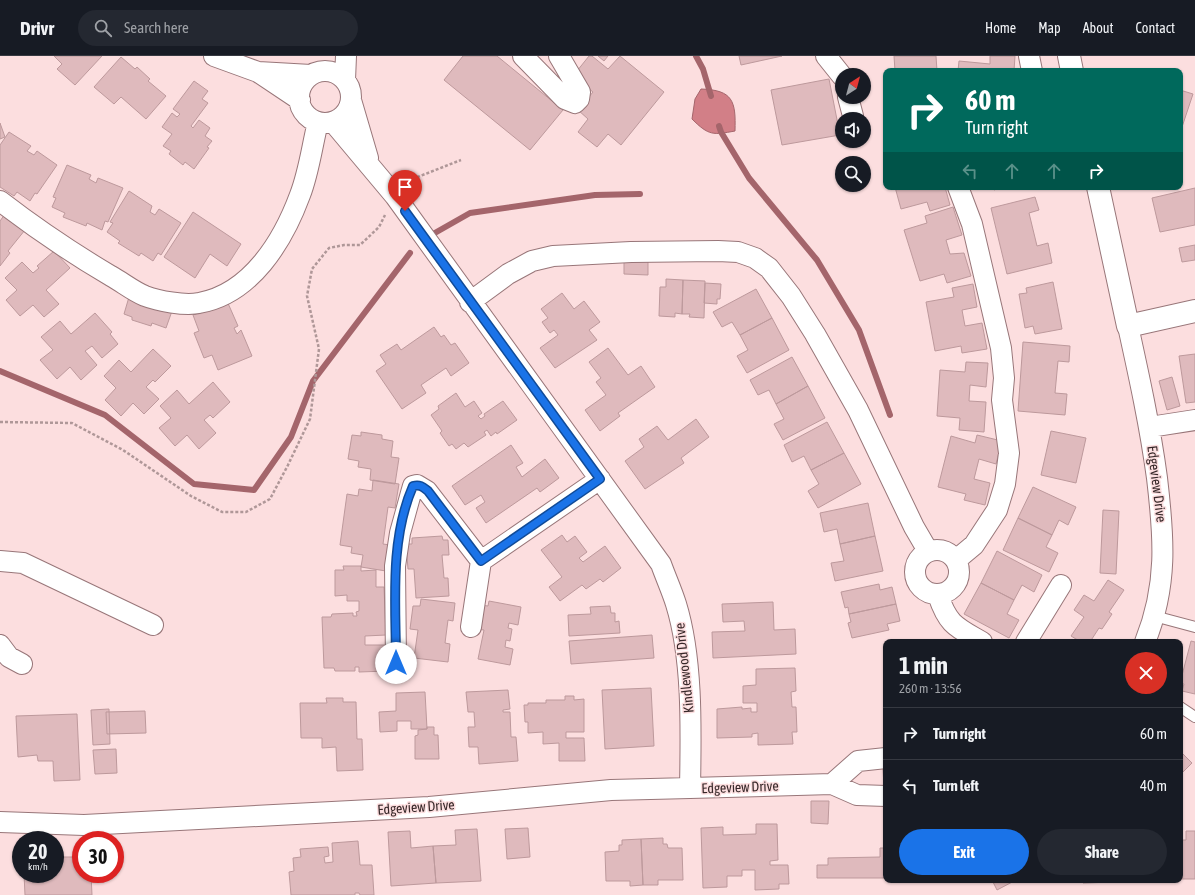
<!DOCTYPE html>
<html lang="en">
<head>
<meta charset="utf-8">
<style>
  :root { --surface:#171b24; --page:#242831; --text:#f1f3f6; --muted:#9ea1a6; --line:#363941; --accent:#1a73e8 }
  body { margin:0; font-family:"Asap Condensed",sans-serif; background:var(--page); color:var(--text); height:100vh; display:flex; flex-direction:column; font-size:15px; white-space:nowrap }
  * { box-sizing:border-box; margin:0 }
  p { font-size:13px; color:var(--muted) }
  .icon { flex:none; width:22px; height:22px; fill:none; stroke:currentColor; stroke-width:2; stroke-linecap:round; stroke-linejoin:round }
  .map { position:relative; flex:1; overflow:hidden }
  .side { position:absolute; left:883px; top:583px; width:300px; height:244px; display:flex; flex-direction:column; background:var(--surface); border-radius:8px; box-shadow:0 1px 3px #0004 }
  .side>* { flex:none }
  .banner { position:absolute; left:883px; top:12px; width:300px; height:122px; border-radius:8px; box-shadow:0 1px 3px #0004; background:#00695c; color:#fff; overflow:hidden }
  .needle { width:26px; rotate:36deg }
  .tools { position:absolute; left:835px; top:12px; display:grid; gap:8px }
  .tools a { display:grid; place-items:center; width:36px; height:36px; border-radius:50%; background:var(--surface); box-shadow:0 1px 3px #0004; font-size:20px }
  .speed { position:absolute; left:12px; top:775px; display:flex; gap:8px; font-size:20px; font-weight:700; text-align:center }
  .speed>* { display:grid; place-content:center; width:52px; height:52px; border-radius:50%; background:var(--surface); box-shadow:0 1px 3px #0004; line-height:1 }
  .speed small { font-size:10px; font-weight:400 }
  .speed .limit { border:6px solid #d22; background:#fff; color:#111 }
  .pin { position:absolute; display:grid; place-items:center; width:34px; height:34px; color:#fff; margin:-41px -17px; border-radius:50% 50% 50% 0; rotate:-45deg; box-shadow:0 0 4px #0007 }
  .pin .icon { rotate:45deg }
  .me { position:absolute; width:44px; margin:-22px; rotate:0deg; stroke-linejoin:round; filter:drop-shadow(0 0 3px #0008) }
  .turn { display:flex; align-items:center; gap:14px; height:84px; padding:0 16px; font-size:18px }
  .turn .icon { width:52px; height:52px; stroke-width:2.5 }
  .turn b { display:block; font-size:28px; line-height:34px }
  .lanes { display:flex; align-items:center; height:38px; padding:0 16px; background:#0003; justify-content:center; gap:20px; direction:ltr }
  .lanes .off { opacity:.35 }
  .round { display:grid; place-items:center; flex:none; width:42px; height:42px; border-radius:21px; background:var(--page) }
  .overview { display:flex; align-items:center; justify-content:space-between; height:68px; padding:0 16px }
  h1 { font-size:24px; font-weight:700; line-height:30px }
  .button { display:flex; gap:8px; margin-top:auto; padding:8px 16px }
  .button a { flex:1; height:46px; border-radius:24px; background:var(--accent); color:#fff; font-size:16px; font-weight:700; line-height:46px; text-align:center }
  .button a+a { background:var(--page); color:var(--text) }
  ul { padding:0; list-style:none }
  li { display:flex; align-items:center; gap:12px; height:52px; padding:0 16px; border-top:1px solid var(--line) }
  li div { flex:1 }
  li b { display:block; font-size:15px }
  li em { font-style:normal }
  header { display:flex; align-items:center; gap:24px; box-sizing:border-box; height:56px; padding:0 20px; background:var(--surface); border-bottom:1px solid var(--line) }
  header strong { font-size:19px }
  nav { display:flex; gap:22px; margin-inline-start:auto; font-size:14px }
  .search { width:280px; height:36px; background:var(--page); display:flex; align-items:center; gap:10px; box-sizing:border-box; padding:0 14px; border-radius:22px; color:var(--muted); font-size:15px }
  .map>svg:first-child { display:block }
  .water { fill:#d27f87; stroke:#a4656b }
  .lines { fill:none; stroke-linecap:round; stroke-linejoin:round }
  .stream { stroke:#a4656b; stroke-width:6 }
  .building { fill:#dfbabd; stroke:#bd999c }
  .service-casing { stroke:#987679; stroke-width:12 }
  .minor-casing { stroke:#987679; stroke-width:22 }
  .tertiary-casing { stroke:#987679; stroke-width:24 }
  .path { stroke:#af9798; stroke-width:2.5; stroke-dasharray:3 2; stroke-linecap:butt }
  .service { stroke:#fff; stroke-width:10 }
  .minor { stroke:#fff; stroke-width:20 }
  .tertiary { stroke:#fff; stroke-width:22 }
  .route-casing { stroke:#114b97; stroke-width:10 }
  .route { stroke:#1a73e8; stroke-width:7 }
  .labels { text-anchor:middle; stroke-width:3; stroke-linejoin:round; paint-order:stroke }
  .street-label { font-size:14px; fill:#372829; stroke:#fcdedf }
</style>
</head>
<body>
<header>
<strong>Drivr</strong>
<div class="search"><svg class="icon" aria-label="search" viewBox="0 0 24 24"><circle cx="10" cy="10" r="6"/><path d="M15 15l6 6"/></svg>Search here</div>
<nav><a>Home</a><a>Map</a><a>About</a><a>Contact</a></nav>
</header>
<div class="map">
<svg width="1195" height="839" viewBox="0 0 1195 839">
  <rect width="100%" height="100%" fill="#fcdedf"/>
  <path class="water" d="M701,33C733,34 736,45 735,75C713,79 709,80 692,63L695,43Z"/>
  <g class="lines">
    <path class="stream" d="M696,0L703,13L711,40
      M719,70L721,76L749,122L817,204L859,274L890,359
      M433,178L470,157L595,139L640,138
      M0,315L105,359L194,428L254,434L291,381L313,325L410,197"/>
  </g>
  <path class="building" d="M54,0H102L75,29L57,13L62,8Z
    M463,0H497L563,54L530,94L444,24Z
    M589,0H592L608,13L620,0L664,36L621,89L608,78L597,91L578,76L588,63L578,54L593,36L573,20Z
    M598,0H608L604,5Z
    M739,0H782L741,9Z
    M894,0H936L937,15H895Z
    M990,0H1015L1014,15H958L959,5L990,8Z
    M121,1L135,13L137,11L150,23L148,25L166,40L146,63L121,41L114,48L94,31Z
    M829,23L840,79L782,89L771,34Z
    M194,25L208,35L202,43L208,47L191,70L193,72L199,64L210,72L205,80L212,85L207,91L209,92L194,113L185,106L183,109L169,98L171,95L163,90L172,78L162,71L172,57L177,61L180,58L173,53Z
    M1180,34L1193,38L1182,71L1180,70Z
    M0,67L5,81L0,83Z
    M9,76L31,90L27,95L34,99L37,95L57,109L37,138L35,137L30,145L17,136L14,140L0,131V89Z
    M67,109L91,119L89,123L96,127L98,122L123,132L108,166L105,165L102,174L87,167L86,170L63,161L65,157L52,151L56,142L53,141Z
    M895,131H945L950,149L930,155L927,146L901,153Z
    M993,131H1003L994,134Z
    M1195,132V169L1160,176L1152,142Z
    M129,135L152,150L150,156L155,159L159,153L181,167L161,199L158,197L153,205L141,197L139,200L118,187L120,185L107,176L113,167L110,166Z
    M1035,141L1039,154L1029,157L1037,190L1048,187L1052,207L1007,218L991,152Z
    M953,151L962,179L946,184L950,198L964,197L971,220L947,227L944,218L920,225L904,174L927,167L925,160Z
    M193,156L241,188L227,210L210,198L195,222L164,201Z
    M5,158L25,174L8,195L10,197L0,210V165Z
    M1195,189V204L1182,206L1179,192Z
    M54,195L70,212L46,234L59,248L44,261L33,249L20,260L6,244L17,234L5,222L22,206L33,217L39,212L37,210Z
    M624,205H648V219L624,218Z
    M666,223L683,224L682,258L675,257V261L659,260L660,231H666Z
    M683,224L705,225L704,262L689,261L690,258H682Z
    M1053,226L1062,273L1035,278L1033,270L1025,272L1019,238L1027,237L1026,232Z
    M705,227L721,228L720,243H717V248L704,247Z
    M973,228L977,251L962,254L965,270L982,267L987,293L962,297L961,290L935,295L926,246L954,241L952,232Z
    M756,233L772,262L740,279L732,266L722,271L713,256Z
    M562,237L574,253L584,245L600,266L589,274L597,284L555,312L540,292L558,279L554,274L550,277L542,266L548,262L541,253Z
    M129,241L172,255L166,272L152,267L151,270L132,264V261L124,258Z
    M227,245L238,270L234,272L237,278L241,274L252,300L218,314L212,299L204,302L194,277L199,275L193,259Z
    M95,257L112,276L110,278L118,288L102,302L92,290L85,295L97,309L81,324L70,311L57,323L40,304L53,294L41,281L60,265L71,278Z
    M772,262L789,294L747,317L737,300L748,294L740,279Z
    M434,271L441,281L444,279L451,289L455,287L469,307L451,320L446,312L421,329L426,337L402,353L376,315L386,308L380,299L397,288L401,294Z
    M1023,286L1070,290L1069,306L1058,305L1055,337L1067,338L1065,359L1018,355Z
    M608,292L628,319L641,310L655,331L618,357L620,360L600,375L585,354L606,339L596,326L601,322L589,306Z
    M153,293L171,310L155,326L153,324L146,331L159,343L144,358L133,347L121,360L105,344L116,332L104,320L119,304L131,316Z
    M1195,298V346L1186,347L1179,300Z
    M792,301L808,330L776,348L769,334L758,339L750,324Z
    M966,306L988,307L986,331L970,329L969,345L986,346L984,376L959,374L960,362L937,360L940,314L965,316Z
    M1172,321L1180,350L1167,354L1159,325Z
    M213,326L230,346L213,362L210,359L204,364L216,377L199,393L187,379L175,390L159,372L171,362L160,350L177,334L189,348Z
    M808,330L825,362L783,384L774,368L784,363L776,348Z
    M456,337L465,351L474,345L482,357L478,360L481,363L485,360L484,358L503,345L517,364L497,378L496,376L491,380L487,374L484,376L486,379L468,391L464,387L456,393L452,388L449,390L440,377L442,375L431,359L439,353L438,350Z
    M696,363L709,381L681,402L684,407L645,433L625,405L644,391L639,383L657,370L668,384Z
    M827,366L844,397L811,414L804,400L792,406L784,389Z
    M1051,375L1086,382L1076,427L1041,419Z
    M361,376L382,379V383L393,385L391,401L399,402L395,428L370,424L371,413L358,411L359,405L348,403L352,379L361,380Z
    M977,379L1002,385L996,408L979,403L974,423L990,427L985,449L964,444L966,438L938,431L951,380L975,387Z
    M511,389L523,407L516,411L522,421L545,403L559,422L540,436L537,432L486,467L476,452L485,446L481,439L465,449L452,430Z
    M844,397L861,428L818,452L808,435L819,428L811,414Z
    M373,424L399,428L395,452L388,451L383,488L390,489L386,515L361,511L363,499L351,497L352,491L340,489L347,438L358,440L359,433L372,435Z
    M1033,431L1076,451L1068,469L1059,464L1052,479L1018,462Z
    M868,447L875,480L840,488L837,473L824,476L820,457Z
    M1103,454L1119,455L1116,518L1100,517Z
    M1018,462L1052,479L1046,491L1058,497L1049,516L1003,494Z
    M562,479L567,486L575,480L587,496L579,502L583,506L605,490L621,512L603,526L600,523L586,533L582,529L560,545L549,531L562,521L541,494Z
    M442,480L443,484H448L449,499H442L444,522H448L449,540L416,542L414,513H408L406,488H412V482Z
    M875,480L883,515L835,525L831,507L844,505L840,488Z
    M997,495L1042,519L1034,536L1022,529L1014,544L981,527Z
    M343,510H361V515L376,514V531H384L386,579L365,580V589H386L387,615L359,616V611H355V615H335L334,612H324L322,561H331L332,558L353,557V560H357L356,556L359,555V545H347V539L335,540V514H344Z
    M1108,524L1124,534L1109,556L1112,558L1102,573L1099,572L1090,586H1081L1071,580L1084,561L1074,554L1084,539L1094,545Z
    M981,527L1014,544L1007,558L1019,564L1009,582L964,558Z
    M879,528L880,534L892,531L896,548L849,558L848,551L845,552L841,536Z
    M421,543L455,547L453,565L448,564L445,587L450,588L448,606L414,602L418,574L410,573L413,550H420Z
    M489,545L521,551L518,569L509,567L508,572L512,573L510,585L506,584L505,591L513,593L510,609L478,603L484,574L476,573L480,549L488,550Z
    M773,546L774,574L795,573L796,598L713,602L712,576L745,575L744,565L723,566L722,548Z
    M896,548L900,565L887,568L889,574L852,582L848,567L851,566L849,558Z
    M610,550L611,557H615V566L619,565L620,577L569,580L568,559L591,558L590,551Z
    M652,579L654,602L571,608L569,585Z
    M1191,585L1195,586V638L1182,635L1184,628L1180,627Z
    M795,612L796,635L791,636L792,651H796L797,676H792L793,688L758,689V677L752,678V681L717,682V653L742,651V653L751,652V656H757V647H743V630L756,629V613Z
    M651,632L654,690L605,693L602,634Z
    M508,634L510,653L503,654V656H510L511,681H516L518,705L479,708L478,691H469L468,671H475L474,656H468L466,636Z
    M425,636L427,673H411V665H397V675L380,676L379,656L396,655V637Z
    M565,640H574V644L584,643V676H566V682H584L585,705H559V687L543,688V676L528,677V666H525L524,649H528V647H546V644H565Z
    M326,642H343V646H356L357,683H362L363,714L337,715L336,691L322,692V682H301L300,647H327Z
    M109,653L110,688L93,689L91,654Z
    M145,655L146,677L107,678L106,656Z
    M77,658L80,724L54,725L53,705H38L37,699L18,701L16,660Z
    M427,671H434V679H438L439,703H415V680L418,679V674L427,673Z
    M116,693L117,717L95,718L93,694Z
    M1180,695L1192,707L1180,719Z
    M883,712H886V731H884Z
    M811,745H829L828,768L811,767Z
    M756,768H777L778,804L770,805V809H788L789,828H779V833L755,834V814H742V820H727V831L703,832L701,772L723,771V779L756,778Z
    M528,772L530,801L507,803L505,773Z
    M477,773L481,825L436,827L433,790L456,789L455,774Z
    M410,775L411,792L433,790L436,827L391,830L388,776Z
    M1186,775H1195V823H1180V784H1186Z
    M663,782V788H667L668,792H682L683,824H658V829H643L641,783Z
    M641,783L643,829L630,830V825H606L605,796L619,795V789H622V784Z
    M358,785L360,809H372L374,839H360L359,837H355V839H291L289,816L294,815L293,802L301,801L300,793L328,791L329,800L324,801L325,807L333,806L332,787Z
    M880,792H886V822H817V809H828V802L880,801Z
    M55,801H81V818H91L92,839H25L24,818H55Z
    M992,824H1016L997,834Z
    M1083,824H1114V826L1083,827Z
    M1114,824H1144V825L1114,826Z"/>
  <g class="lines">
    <g class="service-casing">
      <path id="service" d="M1154,560L1195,571
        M1180,651L1195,661"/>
    </g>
    <g class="minor-casing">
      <path id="minor" d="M214,0L258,16L300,44
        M523,0L565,43L575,47L579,43L580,36L559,0
        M826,0L842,20
        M1029,0L1032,15
        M299 41a26 26 0 1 1 52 0a26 26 0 1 1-52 0Z
        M258,16L311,19
        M345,24L346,0
        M848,41L853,60
        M351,44L368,102
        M333,66L395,140L661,508C666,522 672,535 676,548C693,603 691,675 690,732
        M0,145C35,172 72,197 111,220C122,226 133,235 145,240C158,245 185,250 199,247C251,238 283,185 300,139C309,116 312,90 318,66
        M470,246L508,218L532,205L553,200L631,196L718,195L738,196L755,202L769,212L791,240L815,278L858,354L914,471L928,495
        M1128,270C1139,320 1150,370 1157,422C1164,481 1168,529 1145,586
        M1150,371L1195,364
        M915 516a22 22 0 1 1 44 0a22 22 0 1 1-44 0Z
        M956,504L974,489L997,454L1005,428L1009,397L1002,344L1004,322L1001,292L972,168L958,131
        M0,505L23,507L153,569
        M481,505L600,423
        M938,539C948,569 956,571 982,586
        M1026,586L1061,529
        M0,589L9,601L22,608
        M396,607L395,510L400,477L411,437L413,430L417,429L427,435L481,505L471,571
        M832,728L858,705L886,702
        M0,766L84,769L429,751L611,734L690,732L832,728L857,739L886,740"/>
    </g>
    <g class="tertiary-casing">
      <path id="tertiary" d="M1069,0L1072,15
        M1098,131L1128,270L1195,255"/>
    </g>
    <path class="path" d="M409,127L415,122L461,104
      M0,366L72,367L123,394L191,440L222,456H246L270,443L288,409L310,363L319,293L307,240L312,213L329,192L344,189H360L379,171L385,159"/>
    <use href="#service" class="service"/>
    <use href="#minor" class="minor"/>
    <use href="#tertiary" class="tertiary"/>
  </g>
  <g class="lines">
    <g class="route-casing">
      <path id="route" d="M396,607C396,549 389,485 413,430C420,428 423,431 428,435L481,505L600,423L405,155"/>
    </g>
    <use href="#route" class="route"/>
  </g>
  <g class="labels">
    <g class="street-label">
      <text transform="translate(1157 428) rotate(83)" y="5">Edgeview Drive</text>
      <text transform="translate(684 612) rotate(-96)" y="5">Kindlewood Drive</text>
      <text transform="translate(740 731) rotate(-2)" y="5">Edgeview Drive</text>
      <text transform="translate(416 751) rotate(-4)" y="5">Edgeview Drive</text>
    </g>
  </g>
</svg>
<div class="tools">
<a><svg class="needle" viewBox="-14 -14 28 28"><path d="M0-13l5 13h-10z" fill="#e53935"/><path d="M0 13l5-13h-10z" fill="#9ea1a6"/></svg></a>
<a><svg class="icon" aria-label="sound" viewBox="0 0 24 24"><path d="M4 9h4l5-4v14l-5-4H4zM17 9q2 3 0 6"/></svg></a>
<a><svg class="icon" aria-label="search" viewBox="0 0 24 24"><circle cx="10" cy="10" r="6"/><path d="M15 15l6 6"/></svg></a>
</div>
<div class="speed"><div>20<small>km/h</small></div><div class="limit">30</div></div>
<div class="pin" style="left:405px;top:155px;background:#d93025"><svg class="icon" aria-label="arrive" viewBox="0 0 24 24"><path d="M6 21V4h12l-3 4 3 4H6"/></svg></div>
<svg class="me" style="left:396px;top:607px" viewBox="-20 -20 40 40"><circle r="19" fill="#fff"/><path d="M0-13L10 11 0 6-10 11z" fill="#1a73e8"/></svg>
<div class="banner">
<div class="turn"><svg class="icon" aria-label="right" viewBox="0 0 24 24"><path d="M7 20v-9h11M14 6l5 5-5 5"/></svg><div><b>60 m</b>Turn right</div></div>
<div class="lanes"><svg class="icon off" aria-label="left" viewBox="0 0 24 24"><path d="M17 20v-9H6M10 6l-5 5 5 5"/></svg><svg class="icon off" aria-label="ahead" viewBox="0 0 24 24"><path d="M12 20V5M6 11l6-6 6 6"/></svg><svg class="icon off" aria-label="ahead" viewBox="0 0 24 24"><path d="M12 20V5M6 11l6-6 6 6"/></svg><svg class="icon" aria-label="right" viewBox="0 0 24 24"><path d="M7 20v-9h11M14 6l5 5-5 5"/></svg></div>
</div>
<section class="side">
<div class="overview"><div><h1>1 min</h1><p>260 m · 13:56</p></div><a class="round" style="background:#d93025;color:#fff"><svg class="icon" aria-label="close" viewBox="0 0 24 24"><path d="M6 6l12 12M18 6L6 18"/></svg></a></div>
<ul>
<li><svg class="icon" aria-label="right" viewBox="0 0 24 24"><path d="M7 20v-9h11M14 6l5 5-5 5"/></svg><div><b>Turn right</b></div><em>60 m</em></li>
<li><svg class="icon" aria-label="left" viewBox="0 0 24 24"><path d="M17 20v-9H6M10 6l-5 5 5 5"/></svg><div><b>Turn left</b></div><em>40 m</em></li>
</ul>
<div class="button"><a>Exit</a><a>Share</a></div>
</section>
</div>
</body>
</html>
